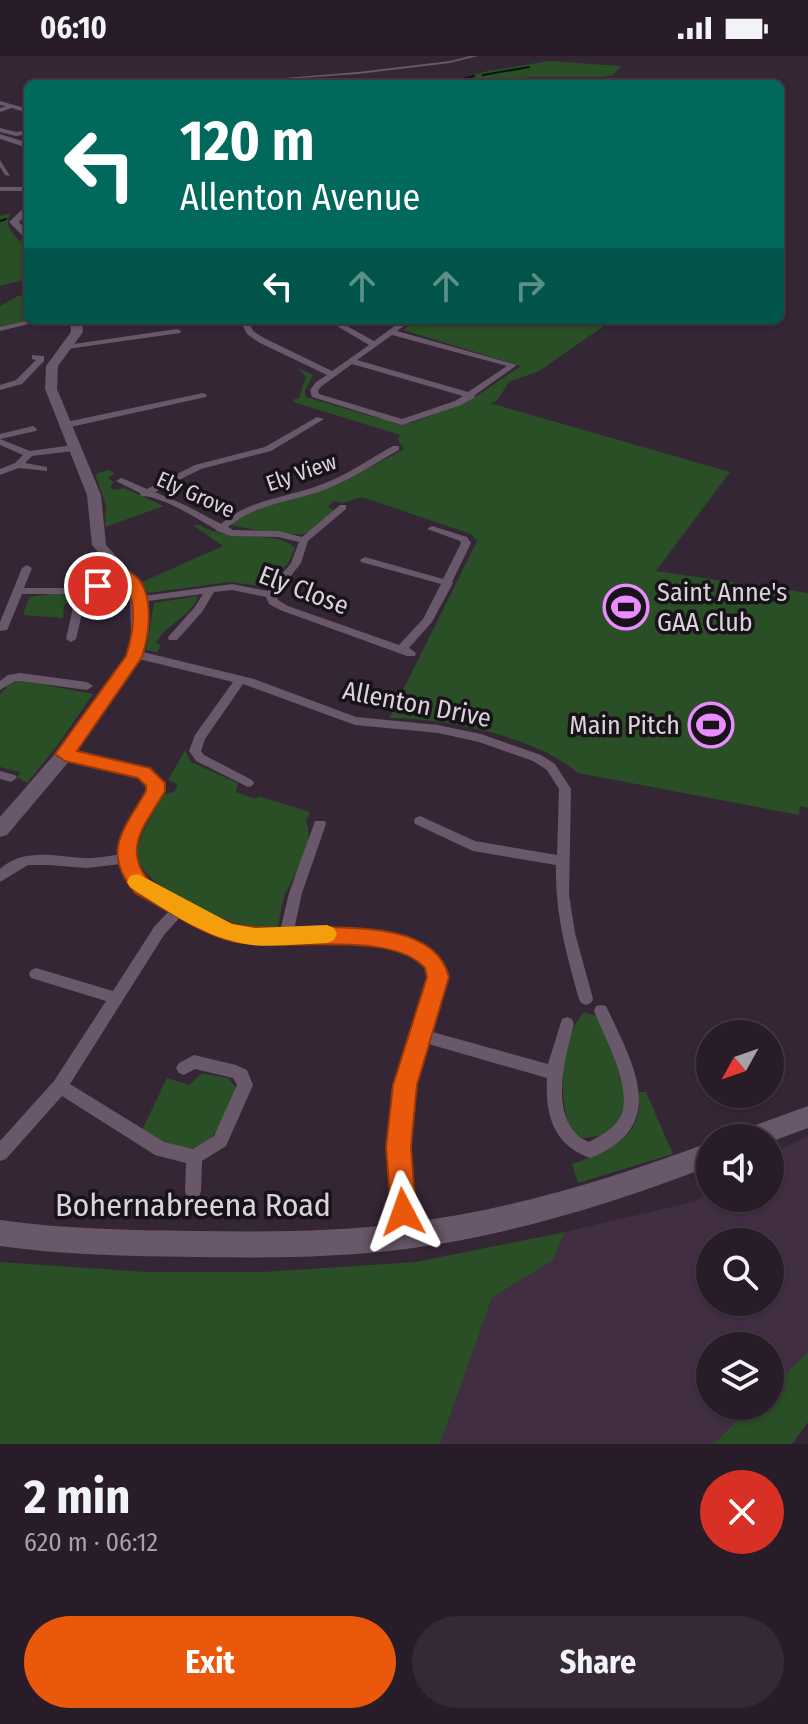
<!DOCTYPE html>
<html lang="en">
<head>
<meta charset="utf-8">
<style>
  :root { --surface:#281c28; --page:#342934; --text:#f1f3f6; --muted:#a5a1a8; --line:#443a45; --accent:#ea580c }
  body { margin:0; font-family:"Fira Sans Condensed",sans-serif; background:var(--page); color:var(--text); height:100vh; display:flex; flex-direction:column; font-size:30px; white-space:nowrap }
  * { box-sizing:border-box; margin:0 }
  p { font-size:26px; color:var(--muted) }
  .icon { flex:none; width:44px; height:44px; fill:none; stroke:currentColor; stroke-width:2; stroke-linecap:round; stroke-linejoin:round }
  .map { position:relative; height:1388px; overflow:hidden }
  .sheet { display:flex; flex-direction:column; background:var(--surface); flex:1 }
  .sheet>* { flex:none }
  .guide { position:absolute; left:24px; top:24px; width:760px; height:244px; border-radius:12px; box-shadow:0 2px 6px #0004,0 0 0 2px var(--line); background:#00695c; color:#fff; overflow:hidden }
  .needle { width:52px; rotate:230deg }
  .fabs { position:absolute; left:696px; top:964px; display:grid; gap:16px }
  .fabs a { display:grid; place-items:center; width:88px; height:88px; border-radius:50%; background:var(--surface); box-shadow:0 2px 6px #0004,0 0 0 2px var(--line); font-size:40px }
  .pin { position:absolute; display:grid; place-items:center; width:68px; height:68px; color:#fff; margin:-34px; border:4px solid #fff; border-radius:50%; box-shadow:0 2px 8px #0007 }
  .me { position:absolute; width:88px; margin:-44px; rotate:356deg; stroke-linejoin:round; filter:drop-shadow(0 0 6px #0008) }
  .turn { display:flex; align-items:center; gap:28px; height:168px; padding:0 24px; font-size:36px }
  .turn .icon { width:104px; height:104px; stroke-width:2.5 }
  .turn b { display:block; font-size:56px; line-height:68px }
  .lanes { display:flex; align-items:center; height:76px; padding:0 24px; background:#0003; justify-content:center; gap:40px; direction:ltr }
  .lanes .off { opacity:.35 }
  .round { display:grid; place-items:center; flex:none; width:84px; height:84px; border-radius:42px; background:var(--page) }
  .overview { display:flex; align-items:center; justify-content:space-between; height:136px; padding:0 24px }
  h1 { font-size:48px; font-weight:700; line-height:60px }
  .action { display:flex; gap:16px; margin-top:auto; padding:16px 24px }
  .action a { flex:1; height:92px; border-radius:48px; background:var(--accent); color:#fff; font-size:32px; font-weight:700; line-height:92px; text-align:center }
  .action a+a { background:var(--page); color:var(--text) }
  .status { display:flex; justify-content:space-between; align-items:center; height:56px; padding:0 40px; background:var(--surface); direction:ltr }
  .status svg { height:22px; fill:currentColor }
  .map>svg:first-child { display:block }
  .built { fill:#412e43; fill-rule:evenodd }
  .green { fill:#2a4e25 }
  .lines { fill:none; stroke-linecap:round; stroke-linejoin:round }
  .stream { stroke:#061315; stroke-width:2 }
  .street { fill:#685869; fill-rule:evenodd }
  .secondary { fill:#685869; fill-rule:evenodd }
  .route { fill:#ea580c; stroke:#983908; stroke-width:2 }
  .slow { fill:#f59e0b }
  .labels { text-anchor:middle; stroke-width:7; stroke-linejoin:round; paint-order:stroke }
  .far-street-label { font-size:22px; fill:#dcd2dc; stroke:#181219 }
  .street-label { font-size:26px; fill:#dcd2dc; stroke:#181219 }
  .poi-label { font-size:26px; fill:#dcd2dc; stroke:#181219; text-anchor:start }
  .near-street-label { font-size:32px; fill:#dcd2dc; stroke:#181219 }
</style>
</head>
<body>
<div class="status"><b>06:10</b><svg viewBox="0 0 49 12"><path d="M0 12V9h3v3zM5 12V6h3v6zM10 12V3h3v9zM15 12V0h3v12zM26 1h20v11H26zM47 4h2v5h-2z"/></svg></div>
<div class="map">
<svg width="808" height="1388" viewBox="0 0 808 1388">
  <rect width="100%" height="100%" fill="#352636"/>
  <path class="built" d="M808,1080V1296L770,1333V1290H710V1350H752L713,1388H440L492,1242L553,1204L565,1176L697,1145L710,1130V1142H770V1099ZM710,1186H770V1246H710Z"/>
  <path class="green" d="M549,5L621,10L613,19L604,21H530L488,28H444L488,15Z
    M11,157C1,173 18,181 28,192V223L0,230V160Z
    M28,238V264H36L0,273V250L18,240Z
    M416,264H607V268L539,315L509,326L496,346L490,347L730,416L656,515L808,537V752L800,750L799,759L578,717C535,680 444,662 389,662L477,485L471,478L362,441L342,447L334,445L327,451L333,454C326,463 313,476 302,478C292,480 240,472 229,468L249,455L335,430L404,393L398,384L400,379L296,347L292,344L299,342L306,321L298,312L313,319L305,335L306,341L377,362L411,367L469,345L521,310L403,274Z
    M109,414L115,417L108,422L114,426L110,431L114,434L124,432L164,450L105,471L106,449L95,418Z
    M198,468C227,488 276,472 295,492L289,506L268,531L230,526L148,537L142,526L223,490L194,470Z
    M59,537L75,541V544L64,549L63,562L23,559L29,541Z
    M198,540C191,561 166,568 156,587L161,589L157,596L146,594L154,547Z
    M18,624L93,638L57,690L27,727L17,721L20,716L0,711V638L11,626Z
    M185,694L191,706L238,727L236,736L256,743L258,740L310,756L306,765C316,788 294,818 285,839C281,849 280,861 278,872C266,871 252,871 240,868C215,863 143,829 138,802C135,782 155,756 164,738L174,736L178,729L168,724Z
    M584,956L598,961C607,988 642,1053 614,1074C606,1080 592,1081 583,1082L570,1073C558,1038 559,985 584,956Z
    M202,1017L228,1022L237,1033C211,1090 204,1113 142,1074L167,1022L189,1029Z
    M638,1036H646L673,1098L578,1127L572,1108C607,1096 647,1080 638,1036Z
    M565,1176L553,1204L492,1242L440,1388H0V1206L147,1216H263L416,1206Z
    M808,1296V1366L792,1388H713L752,1350H770V1333Z"/>
  <g class="lines">
    <path class="stream" d="M483,19L529,11
      M445,28L474,20
      M0,165L6,163"/>
    <path class="street" d="M470,0H478L450,7L358,18L213,28L358,16L450,5Z
      M0,45L28,53V57L12,52L0,56V52L6,50L0,49Z
      M0,72L16,76L28,74V78L16,80L0,76Z
      M0,104L10,120L5,119L0,111Z
      M0,131H27L28,135H0Z
      M31,264H45L0,275V271Z
      M240,264H248L253,275L264,282L332,315L369,289L327,264H336L374,285L403,264H412L397,275L517,309L475,339L474,342L461,349L402,369L312,341L310,334L316,326L327,319L258,286L247,278ZM392,279L507,310L468,336L357,304ZM352,308L463,340L455,345L402,363L319,338L318,334L322,330Z
      M177,273L181,275L180,277L67,293L63,291L67,289Z
      M32,299L44,300V305L22,328L0,334V329L16,324L36,304L32,303Z
      M203,337L207,339L206,341L66,372L62,369L66,366Z
      M317,361L324,363L271,395L201,413L155,436L187,450L221,468C249,443 286,442 320,429C346,420 369,403 393,390H399V394C375,407 352,423 327,433C293,446 256,447 228,471L233,474L278,475L302,481L340,449H346V453L308,485L301,507L276,539L278,544L288,550L399,589L423,563L441,528L361,506L360,504L365,501L443,523L461,487L460,485L427,473L432,470L467,481L471,487L452,526L453,527L432,566L409,592L416,597L415,600H407L280,554L269,548L266,541L232,534L214,536L202,556L177,584H169L168,582L169,580L194,552L203,538L140,546L136,545L135,543L136,541L232,528L268,535L291,507L299,486L278,481L231,480L217,475L215,473C196,462 162,440 141,440L140,437L116,425L121,422L124,423L147,433L195,409L265,391Z
      M33,370L37,373L36,375L0,383L30,395L73,389L77,392L73,395L32,400L25,407L47,411V415L19,412L0,419V413L15,407L23,399L0,389V378Z
      M27,509L32,512L24,532H81L121,517L125,516L130,519L87,537L76,583L71,586L66,583L76,538H22L8,572L7,574L0,575V566L22,512Z
      M143,596L254,623L356,661L438,669L481,678L541,699L555,708L571,733L569,839L575,877L593,943L591,947L586,949L581,947L579,943C566,896 555,858 556,809L473,795L415,768L414,765L415,762L420,760L475,785L557,799L559,733L547,714L533,705L479,686L438,677L355,669L243,628L205,683L201,695L204,699L252,724L254,727L252,730L248,731L196,705L189,695L195,679L233,626L143,604L134,605L128,601L130,598Z
      M20,617L87,626L93,630L87,634L20,625H15L0,634V625L8,619Z
      M65,694C85,698 105,703 125,707C133,709 143,710 149,714C153,716 161,723 162,727C165,737 135,777 134,794C131,829 202,862 231,870C247,874 263,875 280,875L289,837L314,768L315,765H325L326,768L302,837L294,874C330,873 407,870 433,899C438,904 442,914 445,921L429,975L548,1008L562,963L567,961L572,963L574,968C565,1002 546,1067 589,1086C600,1080 612,1074 619,1063C636,1037 604,981 594,955L596,950L601,949L606,950C633,1008 671,1070 590,1102C553,1089 545,1058 547,1022L425,987L413,1029L407,1091L414,1180L411,1186L405,1189L399,1186L396,1180L391,1091L397,1029L431,921C428,916 425,910 421,906C384,872 298,891 251,885C227,883 203,872 181,860L164,879L70,1028L164,1086L193,1093L214,1080L237,1029L233,1022L195,1013L184,1019L179,1017L176,1012L179,1007L194,999L236,1009L247,1014L253,1029L226,1090L202,1105L201,1135L199,1141L193,1143L187,1141L185,1135L186,1107L155,1099L62,1040L6,1103L0,1105V1085L54,1025L106,945L31,922L29,918L31,914L36,912L113,935L154,871L170,854C149,842 132,830 121,808L87,812L48,809H28L0,826V813C24,792 53,800 82,802C95,803 108,800 121,798L124,782L150,735V728L140,720L61,701L59,698L61,695Z
      M0,715L15,719L17,722L11,726L0,723Z"/>
    <path class="secondary" d="M0,78L28,87V92L0,83Z
      M28,148V157L19,166L28,176V185L9,166Z
      M70,264H82L83,276L58,310L57,333L101,439L106,489L134,520L146,543L148,577L140,605L71,703L7,779L0,781V761L59,693L126,600L131,577L130,543L122,525L92,489L87,439L45,333L46,310L71,276Z
      M808,1050V1072L770,1086V1082H739L742,1074Z
      M710,1086V1110C612,1148 511,1179 406,1193C336,1202 265,1202 194,1201C129,1200 64,1199 0,1190V1164C64,1173 129,1174 194,1175C264,1176 336,1176 406,1167C510,1154 612,1123 710,1086Z"/>
  </g>
  <path class="route" d="M125,514C157,525 150,576 142,601L77,695L150,712L165,727V735C147,767 121,792 149,825C174,838 211,863 237,869C292,880 432,849 449,921L417,1029L411,1091L416,1156L412,1165L403,1169L394,1165L391,1156L386,1091L393,1029L427,921L425,912C389,872 279,898 228,884C198,876 163,851 135,837C101,795 123,775 146,735V730L138,722L65,705L55,698L126,600C133,578 139,545 123,525L98,534L91,530Z"/>
  <path class="slow" d="M138,818L232,868L255,872L327,869L334,872L337,878L334,884L327,887C303,888 276,891 252,889C208,884 167,855 130,831L127,826L130,820Z"/>
  <defs>
    <g id="stadium-ring" transform="scale(2.3)"><circle r="9.5" fill="#181219" stroke="#e98dfe" stroke-width="1.5"/><path d="M0-5a6.5 5 0 1 0 0 10a6.5 5 0 1 0 0-10ZM-3.5-1.8h7v3.6h-7Z" fill="#e98dfe"/></g>
  </defs>
  <g fill-rule="evenodd">
    <use href="#stadium-ring" x="626" y="551"/>
    <use href="#stadium-ring" x="711" y="669"/>
  </g>
  <g class="labels">
    <g class="far-street-label">
      <text transform="translate(301 416) rotate(-19)" y="8">Ely View</text>
      <text transform="translate(196 438) rotate(24)" y="8">Ely Grove</text>
    </g>
    <g class="street-label">
      <text transform="translate(304 534) rotate(21)" y="9">Ely Close</text>
      <text transform="translate(417 648) rotate(11)" y="9">Allenton Drive</text>
    </g>
    <g class="poi-label">
      <text x="657" y="545">Saint Anne's<tspan x="657" dy="30">GAA Club</tspan></text>
      <text x="680" y="678" text-anchor="end">Main Pitch</text>
    </g>
    <g class="near-street-label">
      <text x="193" y="1160">Bohernabreena Road</text>
    </g>
  </g>
</svg>
<div class="fabs">
<a><svg class="needle" viewBox="-14 -14 28 28"><path d="M0-13l5 13h-10z" fill="#e53935"/><path d="M0 13l5-13h-10z" fill="#a5a1a8"/></svg></a>
<a><svg class="icon" aria-label="sound" viewBox="0 0 24 24"><path d="M4 9h4l5-4v14l-5-4H4zM17 9q2 3 0 6"/></svg></a>
<a><svg class="icon" aria-label="search" viewBox="0 0 24 24"><circle cx="10" cy="10" r="6"/><path d="M15 15l6 6"/></svg></a>
<a><svg class="icon" aria-label="layers" viewBox="0 0 24 24"><path d="M12 4l9 5-9 5-9-5zM3 14l9 5 9-5"/></svg></a>
</div>
<div class="pin" style="left:98px;top:530px;background:#d93025"><svg class="icon" aria-label="arrive" viewBox="0 0 24 24"><path d="M6 21V4h12l-3 4 3 4H6"/></svg></div>
<svg class="me" style="left:403px;top:1156px" viewBox="-20 -20 40 40"><path d="M0-17L14 15 0 8-14 15z" fill="#ea580c" stroke="#fff" stroke-width="4"/></svg>
<div class="guide">
<div class="turn"><svg class="icon" aria-label="left" viewBox="0 0 24 24"><path d="M17 20v-9H6M10 6l-5 5 5 5"/></svg><div><b>120 m</b>Allenton Avenue</div></div>
<div class="lanes"><svg class="icon" aria-label="left" viewBox="0 0 24 24"><path d="M17 20v-9H6M10 6l-5 5 5 5"/></svg><svg class="icon off" aria-label="ahead" viewBox="0 0 24 24"><path d="M12 20V5M6 11l6-6 6 6"/></svg><svg class="icon off" aria-label="ahead" viewBox="0 0 24 24"><path d="M12 20V5M6 11l6-6 6 6"/></svg><svg class="icon off" aria-label="right" viewBox="0 0 24 24"><path d="M7 20v-9h11M14 6l5 5-5 5"/></svg></div>
</div>
</div>
<section class="sheet">
<div class="overview"><div><h1>2 min</h1><p>620 m · 06:12</p></div><a class="round" style="background:#d93025;color:#fff"><svg class="icon" aria-label="close" viewBox="0 0 24 24"><path d="M6 6l12 12M18 6L6 18"/></svg></a></div>
<div class="action"><a>Exit</a><a>Share</a></div>
</section>
</body>
</html>
